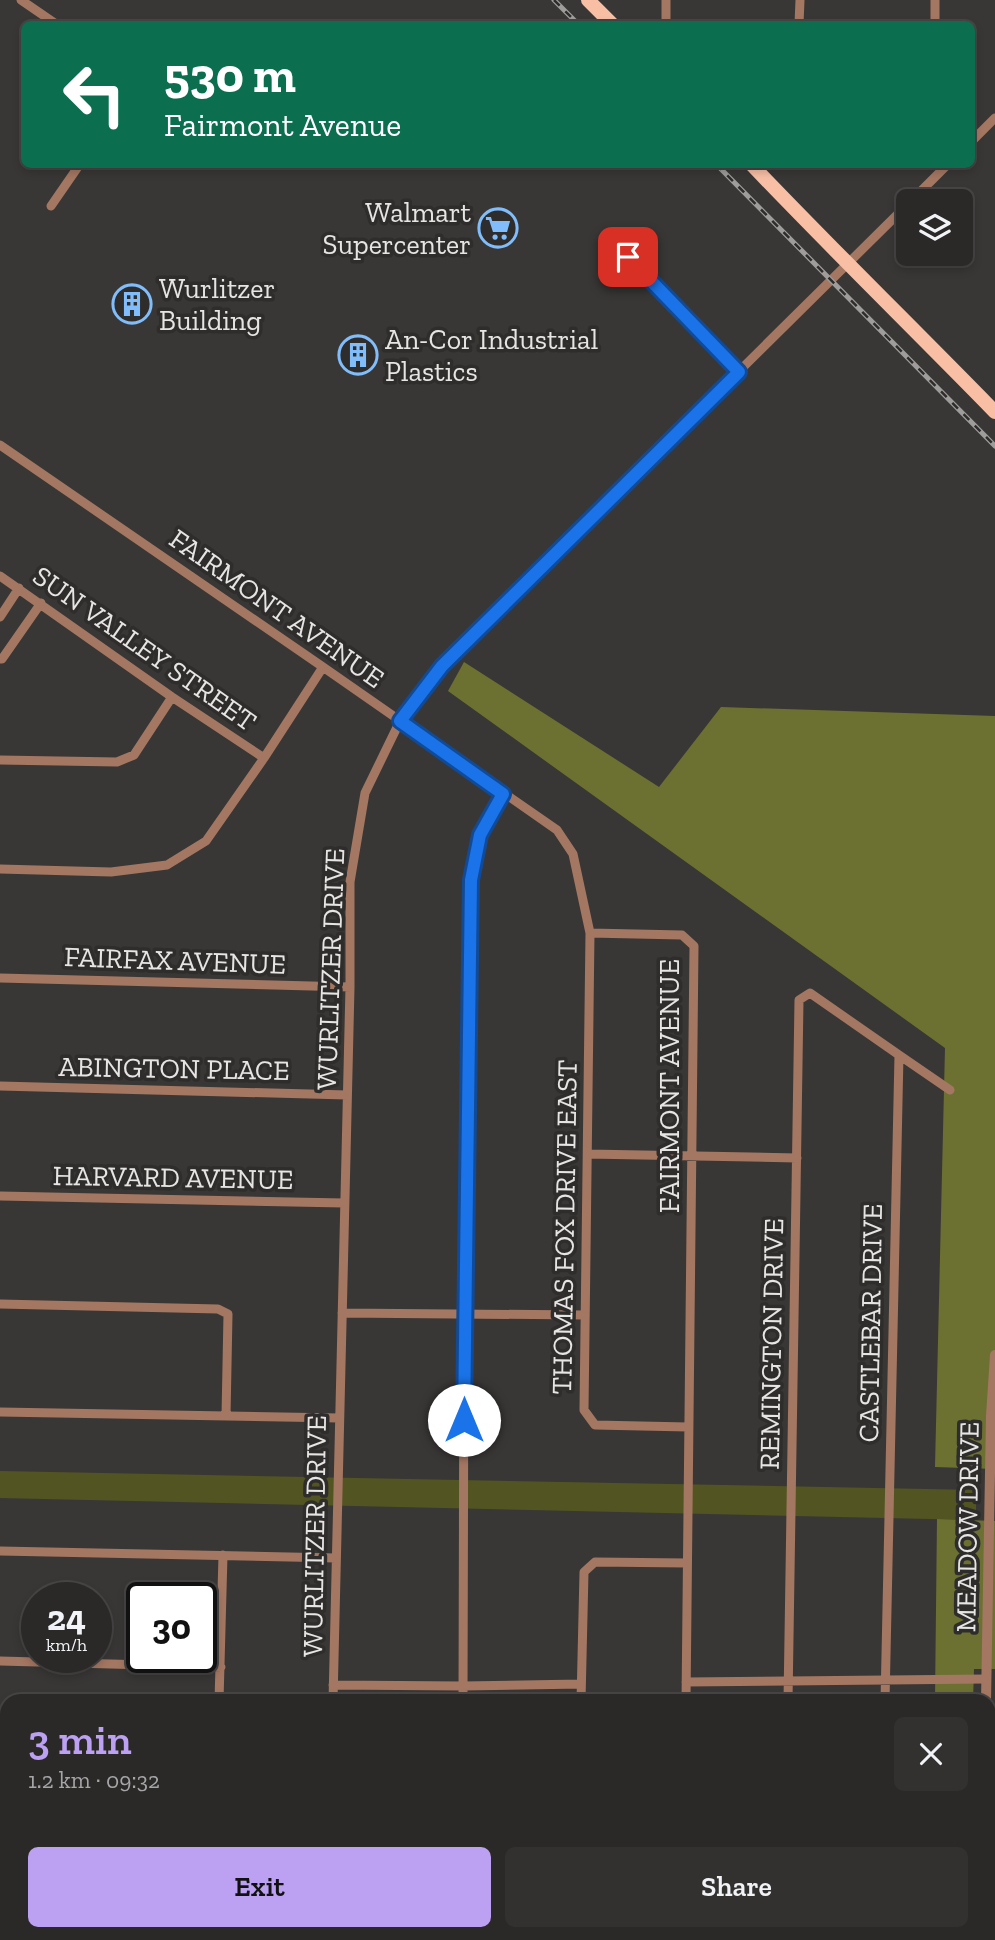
<!DOCTYPE html>
<html lang="en">
<head>
<meta charset="utf-8">
<style>
  :root { --surface:#2b2928; --page:#333130; --text:#f1f3f6; --muted:#a6a6a8; --line:#474545; --accent:#bca0f2 }
  body { margin:0; font-family:"Zilla Slab",serif; background:var(--page); color:var(--text); height:100vh; display:flex; flex-direction:column; font-size:26px; white-space:nowrap }
  * { box-sizing:border-box; margin:0 }
  p { font-size:23px; color:var(--muted) }
  .icon { flex:none; width:38px; height:38px; fill:none; stroke:currentColor; stroke-width:2; stroke-linecap:round; stroke-linejoin:round }
  .map { position:relative; flex:1; overflow:hidden }
  .panel { position:absolute; left:0px; top:1694px; width:996px; height:247px; display:flex; flex-direction:column; background:var(--surface); border-radius:21px 21px 0 0; box-shadow:0 4px 10px #0003,0 0 0 2px var(--line) }
  .panel>* { flex:none }
  .top-card { position:absolute; left:21px; top:21px; width:954px; height:147px; border-radius:10px; box-shadow:0 4px 10px #0003,0 0 0 2px var(--line); background:#0b6e4f; color:#fff; overflow:hidden }
  .fabs { position:absolute; left:896px; top:189px; display:grid; gap:14px }
  .fabs a { display:grid; place-items:center; width:77px; height:77px; border-radius:10px; background:var(--surface); box-shadow:0 4px 10px #0003,0 0 0 2px var(--line); font-size:35px }
  .speed { position:absolute; left:21px; top:1582px; display:flex; gap:14px; font-size:35px; font-weight:700; text-align:center }
  .speed>* { display:grid; place-content:center; width:91px; height:91px; border-radius:50%; background:var(--surface); box-shadow:0 4px 10px #0003,0 0 0 2px var(--line); line-height:1 }
  .speed small { font-size:18px; font-weight:400 }
  .speed .limit { border:4px solid #111; border-radius:10px; background:#fff; color:#111 }
  .pin { position:absolute; display:grid; place-items:center; width:60px; height:60px; color:#fff; margin:-30px; border-radius:14px; box-shadow:0 4px 10px #0006 }
  .me { position:absolute; width:77px; margin:-38px; rotate:0deg; stroke-linejoin:round; filter:drop-shadow(0 0 5px #0008) }
  .turn { display:flex; align-items:center; gap:24px; height:147px; padding:0 28px; font-size:32px }
  .turn .icon { width:91px; height:91px; stroke-width:2.5 }
  .turn b { display:block; font-size:49px; line-height:60px }
  .round { display:grid; place-items:center; flex:none; width:74px; height:74px; border-radius:10px; background:var(--page) }
  .overview { display:flex; align-items:center; justify-content:space-between; height:119px; padding:0 28px }
  h1 { font-size:42px; font-weight:600; line-height:52px; color:var(--accent) }
  .cta { display:flex; gap:14px; margin-top:auto; padding:14px 28px }
  .cta a { flex:1; height:80px; border-radius:10px; background:var(--accent); color:#111; font-size:28px; font-weight:600; line-height:80px; text-align:center }
  .cta a+a { background:var(--page); color:var(--text) }
  .map>svg:first-child { display:block }
  .green { fill:#525522 }
  .forest { fill:#6c7132 }
  .lines { fill:none; stroke-linecap:round; stroke-linejoin:round }
  .minor { stroke:#a47762; stroke-width:9 }
  .tertiary { stroke:#a47762; stroke-width:10 }
  .primary { stroke:#f8bfa5; stroke-width:14 }
  .rail-casing { stroke:#9e9d9b; stroke-width:5 }
  .rail { stroke:#2f2d2b; stroke-width:2.5; stroke-dasharray:8; stroke-linecap:butt }
  .route-casing { stroke:#114b97; stroke-width:18 }
  .route { stroke:#1a73e8; stroke-width:12 }
  .labels { text-anchor:middle; stroke-width:7; stroke-linejoin:round; paint-order:stroke }
  .poi-label { font-size:28px; fill:#e6e5e3; stroke:#2f2d2b; text-anchor:start }
  .street-label { font-size:28px; fill:#e6e5e3; stroke:#2f2d2b }
</style>
</head>
<body>
<div class="map">
<svg width="995" height="1940" viewBox="0 0 995 1940">
  <rect width="100%" height="100%" fill="#393735"/>
  <path class="green" d="M0,1471L976,1490V1520L0,1498Z"/>
  <path class="forest" d="M464,662L659,787L721,707L995,716V1469L935,1467L945,1048L448,691Z
    M937,1519L995,1521V1669H974L973,1701H935Z"/>
  <g class="lines">
    <path class="minor" d="M21,0L56,24
      M666,24V0
      M799,24L800,0
      M935,24V0
      M971,142L995,118
      M911,201L948,164
      M51,206L80,164
      M623,250L628,257L739,371
      M0,445L323,667L557,830L573,854L590,933L584,1410L595,1425L688,1427
      M0,576L172,697L264,758
      M0,617L19,588
      M0,659H2L41,603
      M0,760L117,762L134,755L172,697
      M0,869L111,872L167,865L206,841L264,758L323,667
      M590,933L682,935L694,946L686,1701
      M0,978L350,987
      M899,1055L950,1090
      M0,1086L347,1095
      M588,1154L797,1158
      M0,1196L344,1203
      M0,1304L218,1309L228,1314L226,1416
      M342,1313L585,1315
      M0,1412L339,1418
      M0,1551L336,1558
      M0,1661L221,1667
      M686,1682L986,1679
      M333,1685L463,1686L581,1684
      M219,1701L223,1555
      M333,1701L350,987V882L365,793L400,721L441,666L908,204
      M463,1701L464,1314L471,880L480,835L503,794
      M581,1701L584,1572L595,1562L687,1563
      M788,1701L799,1000L810,993L899,1055L885,1701
      M0,1766H7
      M0,1877H7
      M18,1940L19,1934
      M329,1940V1934
      M459,1940V1934
      M577,1940V1934
      M683,1940V1934
      M783,1940V1934
      M881,1940V1934"/>
    <path class="tertiary" d="M986,1701L991,1416L995,1355
      M981,1940L982,1934"/>
    <path class="primary" d="M588,0L612,24
      M751,164C831,248 914,329 995,412"/>
    <g class="rail-casing">
      <path id="rail" d="M554,0L578,24
        M716,164L995,446"/>
    </g>
    <use href="#rail" class="rail"/>
  </g>
  <g class="lines">
    <g class="route-casing">
      <path id="route" d="M464,1420L471,880L480,835L503,794L400,721L442,666L739,372L628,257"/>
    </g>
    <use href="#route" class="route"/>
  </g>
  <defs>
    <g id="supermarket-ring" transform="scale(2.0125)"><circle r="9.5" fill="#2f2d2b" stroke="#80bdfa" stroke-width="1.5"/><path d="M-6-5.5h2.5l.6 2H6L4.5 2H-2.5L-4.4-4H-6ZM-1.5 3.2a1.3 1.3 0 1 0 .1 0ZM3 3.2a1.3 1.3 0 1 0 .1 0Z" fill="#80bdfa"/></g>
    <g id="building-ring" transform="scale(2.0125)"><circle r="9.5" fill="#2f2d2b" stroke="#80bdfa" stroke-width="1.5"/><path d="M-4-6H4V6H1V3H-1V6H-4ZM-2.5-4.3h1.7v1.8h-1.7ZM.8-4.3h1.7v1.8H.8ZM-2.5-1h1.7V.8h-1.7ZM.8-1h1.7V.8H.8Z" fill="#80bdfa"/></g>
  </defs>
  <g fill-rule="evenodd">
    <use href="#supermarket-ring" x="498" y="228"/>
    <use href="#building-ring" x="132" y="304"/>
    <use href="#building-ring" x="358" y="355"/>
  </g>
  <g class="labels">
    <g class="poi-label">
      <text x="471" y="222" text-anchor="end">Walmart<tspan x="471" dy="32">Supercenter</tspan></text>
      <text x="159" y="298">Wurlitzer<tspan x="159" dy="32">Building</tspan></text>
      <text x="385" y="349">An-Cor Industrial<tspan x="385" dy="32">Plastics</tspan></text>
    </g>
    <g class="street-label">
      <text transform="translate(277 608) rotate(35)" y="10">FAIRMONT AVENUE</text>
      <text transform="translate(145 648) rotate(35)" y="10">SUN VALLEY STREET</text>
      <text transform="translate(175 960) rotate(2)" y="10">FAIRFAX AVENUE</text>
      <text transform="translate(330 969) rotate(-88)" y="10">WURLITZER DRIVE</text>
      <text transform="translate(174 1068) rotate(1)" y="10">ABINGTON PLACE</text>
      <text transform="translate(669 1086) rotate(-90)" y="10">FAIRMONT AVENUE</text>
      <text transform="translate(173 1177) rotate(1)" y="10">HARVARD AVENUE</text>
      <text transform="translate(564 1227) rotate(-89)" y="10">THOMAS FOX DRIVE EAST</text>
      <text transform="translate(870 1323) rotate(-89)" y="10">CASTLEBAR DRIVE</text>
      <text transform="translate(771 1344) rotate(-89)" y="10">REMINGTON DRIVE</text>
      <text transform="translate(967 1527) rotate(-89)" y="10">MEADOW DRIVE</text>
      <text transform="translate(314 1536) rotate(-89)" y="10">WURLITZER DRIVE</text>
    </g>
  </g>
</svg>
<div class="fabs">
<a><svg class="icon" aria-label="layers" viewBox="0 0 24 24"><path d="M12 4l9 5-9 5-9-5zM3 14l9 5 9-5"/></svg></a>
</div>
<div class="speed"><div>24<small>km/h</small></div><div class="limit">30</div></div>
<div class="pin" style="left:628px;top:257px;background:#d93025"><svg class="icon" aria-label="arrive" viewBox="0 0 24 24"><path d="M6 21V4h12l-3 4 3 4H6"/></svg></div>
<svg class="me" style="left:464px;top:1420px" viewBox="-20 -20 40 40"><circle r="19" fill="#fff"/><path d="M0-13L10 11 0 6-10 11z" fill="#1a73e8"/></svg>
<div class="top-card">
<div class="turn"><svg class="icon" aria-label="left" viewBox="0 0 24 24"><path d="M17 20v-9H6M10 6l-5 5 5 5"/></svg><div><b>530 m</b>Fairmont Avenue</div></div>
</div>
<section class="panel">
<div class="overview"><div><h1>3 min</h1><p>1.2 km · 09:32</p></div><a class="round"><svg class="icon" aria-label="close" viewBox="0 0 24 24"><path d="M6 6l12 12M18 6L6 18"/></svg></a></div>
<div class="cta"><a>Exit</a><a>Share</a></div>
</section>
</div>
</body>
</html>
